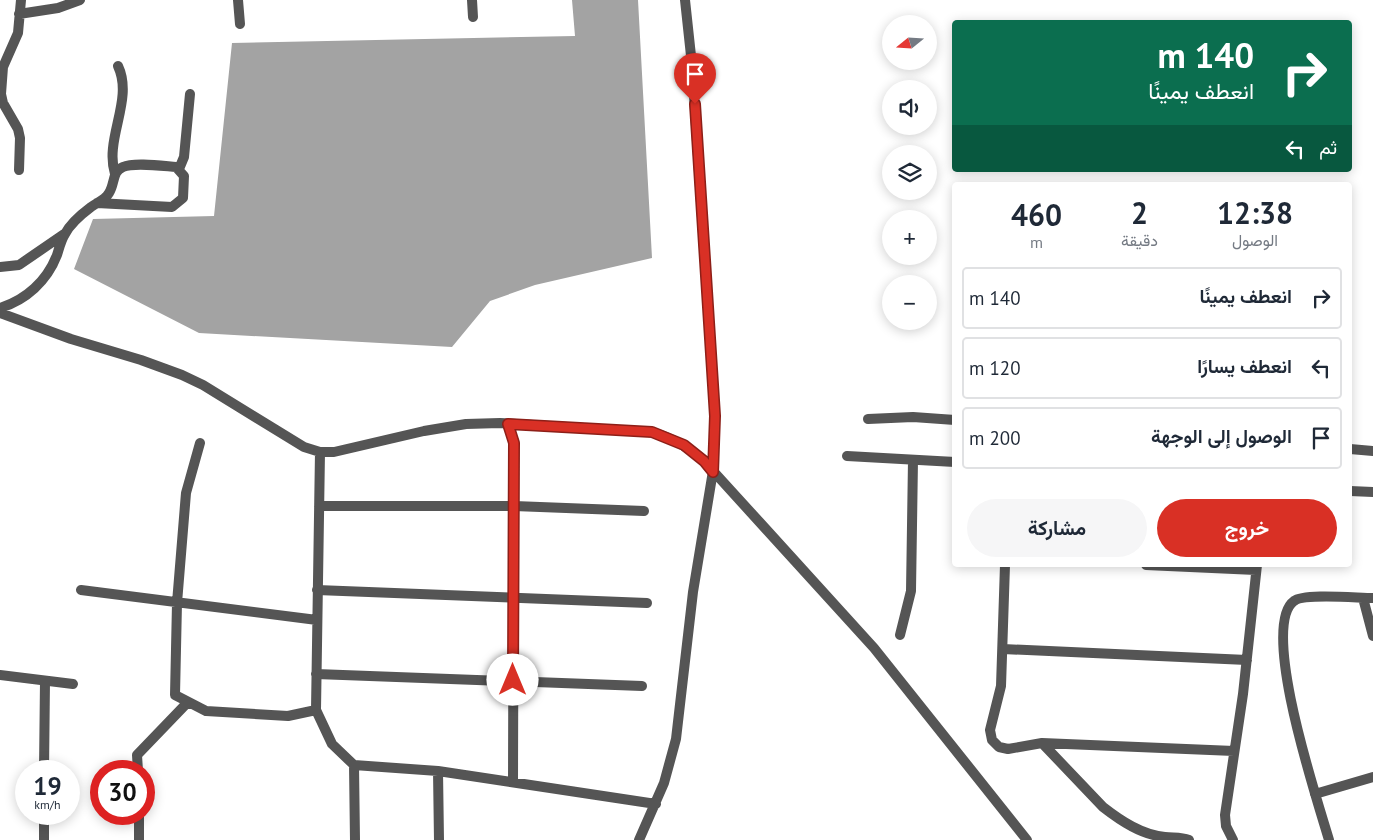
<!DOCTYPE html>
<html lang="ar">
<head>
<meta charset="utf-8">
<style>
  :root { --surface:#fff; --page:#f6f6f7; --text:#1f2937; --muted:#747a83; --line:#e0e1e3; --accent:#d93025 }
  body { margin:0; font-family:"PT Sans",Vazirmatn,sans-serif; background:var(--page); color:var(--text); direction:rtl; height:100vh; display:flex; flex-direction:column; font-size:19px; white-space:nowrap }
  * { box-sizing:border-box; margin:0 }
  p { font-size:16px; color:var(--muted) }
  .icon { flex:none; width:28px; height:28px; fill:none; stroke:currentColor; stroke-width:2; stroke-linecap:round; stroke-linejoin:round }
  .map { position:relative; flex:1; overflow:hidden; direction:ltr }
  .side { position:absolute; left:952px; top:182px; width:400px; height:385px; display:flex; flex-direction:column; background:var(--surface); border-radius:5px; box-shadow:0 2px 12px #0003; direction:rtl }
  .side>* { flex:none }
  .banner { position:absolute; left:952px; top:20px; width:400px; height:152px; border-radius:5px; box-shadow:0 2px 12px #0003; direction:rtl; background:#0b6e4f; color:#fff; overflow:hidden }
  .needle { width:32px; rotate:252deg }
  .fabs { position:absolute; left:882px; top:15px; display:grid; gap:10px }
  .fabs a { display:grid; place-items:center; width:55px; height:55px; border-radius:50%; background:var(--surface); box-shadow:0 2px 12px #0003; font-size:25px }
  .speed { position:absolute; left:15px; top:760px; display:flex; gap:10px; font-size:25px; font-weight:700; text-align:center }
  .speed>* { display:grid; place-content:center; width:65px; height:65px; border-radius:50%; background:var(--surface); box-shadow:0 2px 12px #0003; line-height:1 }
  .speed small { font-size:12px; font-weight:400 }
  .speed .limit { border:8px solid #d22; background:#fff; color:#111 }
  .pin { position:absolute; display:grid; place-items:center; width:42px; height:42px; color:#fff; margin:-51px -21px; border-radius:50% 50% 50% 0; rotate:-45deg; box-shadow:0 0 5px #0007 }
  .pin .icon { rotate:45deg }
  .me { position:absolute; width:55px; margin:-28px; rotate:0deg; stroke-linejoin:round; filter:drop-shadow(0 0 4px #0008) }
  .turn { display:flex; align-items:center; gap:18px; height:105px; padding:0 15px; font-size:22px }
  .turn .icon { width:65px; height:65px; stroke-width:2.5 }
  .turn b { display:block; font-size:35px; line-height:42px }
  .then { display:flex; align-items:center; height:48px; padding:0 15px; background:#0003; gap:10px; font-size:19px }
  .eta { display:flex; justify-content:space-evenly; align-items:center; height:85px; text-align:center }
  .eta b { font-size:30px; font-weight:700; line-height:35px }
  .cta { display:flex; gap:10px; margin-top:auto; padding:10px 15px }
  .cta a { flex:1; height:58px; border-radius:30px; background:var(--accent); color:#fff; font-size:20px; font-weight:700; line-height:58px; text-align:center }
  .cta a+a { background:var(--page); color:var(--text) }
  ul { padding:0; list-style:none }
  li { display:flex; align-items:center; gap:15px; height:62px; margin:0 10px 8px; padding:0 5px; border:2px solid var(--line); border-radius:5px }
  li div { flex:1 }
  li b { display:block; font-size:19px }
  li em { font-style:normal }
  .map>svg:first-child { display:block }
  .water { fill:#a3a3a3 }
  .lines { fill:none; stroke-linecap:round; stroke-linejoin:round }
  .minor { stroke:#555; stroke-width:10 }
  .route-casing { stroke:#8d1f18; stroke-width:12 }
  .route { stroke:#d93025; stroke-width:9 }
</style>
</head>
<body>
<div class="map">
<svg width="1373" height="840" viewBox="0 0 1373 840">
  <rect width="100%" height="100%" fill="#fff"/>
  <path class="water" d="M572,0H638L652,258L535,285L490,301L452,347L199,333L74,269L93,219L214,216L232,43L575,36Z"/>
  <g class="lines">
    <path class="minor" d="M238,0L240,24
      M472,0L473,17
      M19,14L58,8L80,0
      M179,169L184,157L190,94
      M19,170L20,138L18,129L3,103L1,94L3,67L18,33L21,0
      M115,174C104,139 134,100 118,66
      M0,267L19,265L64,234
      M0,308C26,300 47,281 57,255C59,249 61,240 65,234C70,224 83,213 91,207C98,202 105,200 109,193C115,184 112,171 123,167C134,162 163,166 176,167L184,176L183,198L172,207L97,203
      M0,313L71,339L141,360L182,375L203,385L304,447L320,452H334L424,431L466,424L500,423L652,432C672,438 688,446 704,461L874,648L1027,840
      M868,419L913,417L955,420
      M508,424L514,443L513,782
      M200,443L186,493L177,603L175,695L206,711L288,716L316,710
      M1350,449L1373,451
      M320,452L316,710L332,744L354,765
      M847,456L955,462
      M1350,491L1373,492
      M319,506H514L644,511
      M1005,565L1001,686L990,730L992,740L999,747L1008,749L1042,743L1234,751
      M1146,565L1256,570
      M81,590L317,620
      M317,590L647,603
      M1363,598L1373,636
      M900,635L911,591L913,460
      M1003,649L1247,660
      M316,674L642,686
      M0,675L73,684
      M1042,743L1103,807C1121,821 1142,835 1165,837C1174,838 1181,837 1189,840
      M44,771L45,681
      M138,771L137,755L188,702
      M438,771L439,840
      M1315,794L1373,777
      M139,814V840
      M44,840V814
      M355,840L354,765L438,771L656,804
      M639,840L664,783L676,739L693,592L713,471L715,416L692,65L685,0
      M1233,840L1226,826L1225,815L1243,694L1257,565
      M1329,840C1318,802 1259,626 1294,601C1304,593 1357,598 1373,598"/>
  </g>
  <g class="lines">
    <g class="route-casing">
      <path id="route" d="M513,680L514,443L508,424L652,432L684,445L704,461L713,472L715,416L695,104"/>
    </g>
    <use href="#route" class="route"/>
  </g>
</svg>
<div class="fabs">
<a><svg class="needle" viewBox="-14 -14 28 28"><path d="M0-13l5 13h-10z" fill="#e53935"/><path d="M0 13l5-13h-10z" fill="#747a83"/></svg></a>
<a><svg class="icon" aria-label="sound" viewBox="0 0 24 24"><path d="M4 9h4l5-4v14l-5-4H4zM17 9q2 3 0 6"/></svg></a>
<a><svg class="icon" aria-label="layers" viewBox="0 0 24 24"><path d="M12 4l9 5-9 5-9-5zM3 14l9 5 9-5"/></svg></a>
<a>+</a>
<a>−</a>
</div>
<div class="speed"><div>19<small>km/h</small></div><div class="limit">30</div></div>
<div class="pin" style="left:695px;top:104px;background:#d93025"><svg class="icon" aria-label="arrive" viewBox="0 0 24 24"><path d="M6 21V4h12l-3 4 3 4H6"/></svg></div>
<svg class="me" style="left:513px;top:680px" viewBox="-20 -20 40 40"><circle r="19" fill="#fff"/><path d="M0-13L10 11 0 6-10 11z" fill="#d93025"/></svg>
<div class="banner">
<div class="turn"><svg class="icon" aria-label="right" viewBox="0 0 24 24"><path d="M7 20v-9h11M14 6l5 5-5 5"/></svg><div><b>140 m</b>انعطف يمينًا</div></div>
<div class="then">ثم<svg class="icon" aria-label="left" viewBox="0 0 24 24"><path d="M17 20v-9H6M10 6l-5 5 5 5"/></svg></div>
</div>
<section class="side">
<div class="eta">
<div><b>12:38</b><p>الوصول</p></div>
<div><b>2</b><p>دقيقة</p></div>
<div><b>460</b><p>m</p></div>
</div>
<ul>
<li><svg class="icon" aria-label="right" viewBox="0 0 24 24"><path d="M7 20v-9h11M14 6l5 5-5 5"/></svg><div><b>انعطف يمينًا</b></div><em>140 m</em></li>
<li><svg class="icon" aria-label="left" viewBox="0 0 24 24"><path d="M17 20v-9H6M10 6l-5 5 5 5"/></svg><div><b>انعطف يسارًا</b></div><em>120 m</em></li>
<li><svg class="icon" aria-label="arrive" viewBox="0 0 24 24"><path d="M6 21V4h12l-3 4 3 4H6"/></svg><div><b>الوصول إلى الوجهة</b></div><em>200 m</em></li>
</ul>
<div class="cta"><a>خروج</a><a>مشاركة</a></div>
</section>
</div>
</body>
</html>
